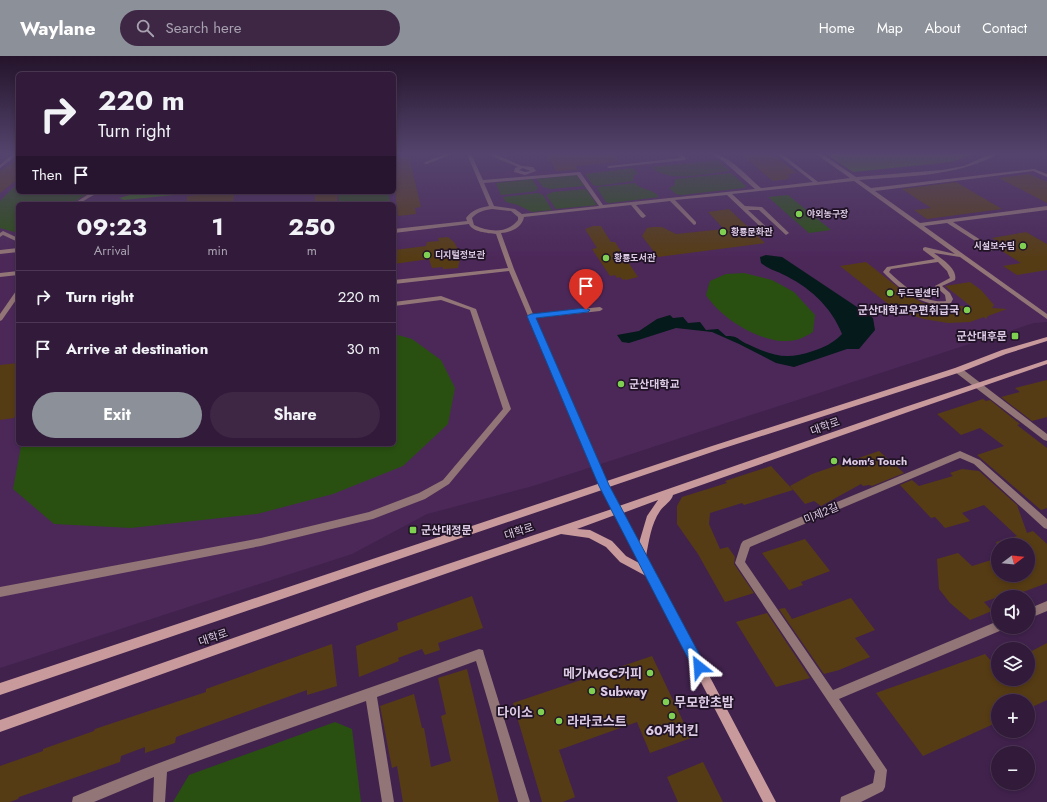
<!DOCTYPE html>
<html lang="en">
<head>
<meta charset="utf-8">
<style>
  :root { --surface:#311a3a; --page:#3d2745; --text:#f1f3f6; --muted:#a8a1af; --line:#4c3854; --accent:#8c9099 }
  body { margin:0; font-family:Jost,"Noto Sans KR",sans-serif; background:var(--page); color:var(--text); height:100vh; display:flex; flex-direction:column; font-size:15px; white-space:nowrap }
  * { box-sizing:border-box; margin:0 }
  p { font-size:13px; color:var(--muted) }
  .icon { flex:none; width:22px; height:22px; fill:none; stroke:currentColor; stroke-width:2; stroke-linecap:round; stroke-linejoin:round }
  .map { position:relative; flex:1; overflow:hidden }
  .side { position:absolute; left:16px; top:146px; width:380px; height:244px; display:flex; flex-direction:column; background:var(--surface); border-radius:6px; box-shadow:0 2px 6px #0003,0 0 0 1px var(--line) }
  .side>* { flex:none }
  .hud { position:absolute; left:16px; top:16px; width:380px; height:122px; border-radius:6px; box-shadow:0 2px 6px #0003,0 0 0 1px var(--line); background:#311a3a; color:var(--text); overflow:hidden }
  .needle { width:26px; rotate:74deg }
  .tools { position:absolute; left:991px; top:482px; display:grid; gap:8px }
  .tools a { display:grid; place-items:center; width:44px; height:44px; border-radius:50%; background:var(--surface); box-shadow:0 2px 6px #0003,0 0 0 1px var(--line); font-size:20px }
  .pin { position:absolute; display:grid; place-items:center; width:34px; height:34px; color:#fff; margin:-41px -17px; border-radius:50% 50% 50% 0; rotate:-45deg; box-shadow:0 0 4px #0007 }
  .pin .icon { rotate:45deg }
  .me { position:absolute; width:44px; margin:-22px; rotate:332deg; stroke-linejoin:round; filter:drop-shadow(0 0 3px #0008) }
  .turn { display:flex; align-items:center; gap:14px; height:84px; padding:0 16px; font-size:18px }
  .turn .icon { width:52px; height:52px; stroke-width:2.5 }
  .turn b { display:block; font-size:28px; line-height:34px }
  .then { display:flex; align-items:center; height:38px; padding:0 16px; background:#0003; gap:8px; font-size:15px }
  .eta { display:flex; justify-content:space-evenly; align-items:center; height:68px; text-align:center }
  .eta b { font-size:24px; font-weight:700; line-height:28px }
  .action { display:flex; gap:8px; margin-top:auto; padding:8px 16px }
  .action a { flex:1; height:46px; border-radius:24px; background:var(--accent); color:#fff; font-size:16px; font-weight:700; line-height:46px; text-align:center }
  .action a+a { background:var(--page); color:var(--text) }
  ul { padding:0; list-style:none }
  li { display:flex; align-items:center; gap:12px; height:52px; padding:0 16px; border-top:1px solid var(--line) }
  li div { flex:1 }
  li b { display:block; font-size:15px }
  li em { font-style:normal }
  header { display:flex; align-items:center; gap:24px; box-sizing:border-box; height:56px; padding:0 20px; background:var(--accent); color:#fff }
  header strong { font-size:19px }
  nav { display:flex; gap:22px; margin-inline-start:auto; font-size:14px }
  .search { width:280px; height:36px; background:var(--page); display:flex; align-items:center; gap:10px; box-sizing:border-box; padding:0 14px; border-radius:22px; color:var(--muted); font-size:15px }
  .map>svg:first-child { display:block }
  .built { fill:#4c2859; fill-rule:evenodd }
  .green { fill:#295011 }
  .forest { fill:#397011 }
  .water { fill:#051a1a }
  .building { fill:#563c14 }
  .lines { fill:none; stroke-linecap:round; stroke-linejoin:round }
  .lane { fill:#927576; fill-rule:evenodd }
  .street { fill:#927576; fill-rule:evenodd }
  .secondary { fill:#c89a9c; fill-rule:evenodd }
  .route { fill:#1a73e8; stroke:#114b97 }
  .poi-dot { fill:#7fd052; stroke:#211326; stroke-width:1.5 }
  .labels { text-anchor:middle; stroke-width:3.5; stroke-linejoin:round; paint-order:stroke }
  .far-poi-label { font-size:9px; font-weight:bold; fill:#ddcbe5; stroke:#211326; text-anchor:start }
  .poi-label { font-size:11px; font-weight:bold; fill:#ddcbe5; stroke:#211326; text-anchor:start }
  .street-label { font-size:11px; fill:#ddcbe5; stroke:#211326 }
  .near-poi-label { font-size:13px; font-weight:bold; fill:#ddcbe5; stroke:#211326; text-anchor:start }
</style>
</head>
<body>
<header>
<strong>Waylane</strong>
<div class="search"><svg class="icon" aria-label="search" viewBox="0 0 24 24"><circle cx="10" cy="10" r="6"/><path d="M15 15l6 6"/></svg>Search here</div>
<nav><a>Home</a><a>Map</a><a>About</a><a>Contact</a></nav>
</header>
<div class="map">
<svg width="1047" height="746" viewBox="0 0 1047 746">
  <rect width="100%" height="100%" fill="#41224d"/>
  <path class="built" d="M0,98H18V136H394V98H826L853,116L951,106L974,98H1047V266L1034,267L533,430L427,458L352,498L0,612ZM18,148H394V388H18Z"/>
  <path class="green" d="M718,104L730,115C709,117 667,128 652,111Z
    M633,112L638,118L634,119L633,125L597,130L593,129L585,118Z
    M731,117L746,130L744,132L681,139L676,138L669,132L674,130L675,123Z
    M577,119L584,130L551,133L543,131L537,123Z
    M532,123L538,132L536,134L537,135L501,139L496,127Z
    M18,127V136H90L71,148H18V177L0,172V145Z
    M635,127C643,136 651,131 659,141L610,147L606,146L597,132L599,131Z
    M586,133L597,149L556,153L546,139L553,136Z
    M338,136H388L390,147L339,148Z
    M538,137L543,139L552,154L532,156L518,149L506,146L503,141Z
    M788,139L831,174L809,177L768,141Z
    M744,217L772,224L794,236L815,259L813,276C808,279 801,283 796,284C766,291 722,264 706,239L710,225L726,218Z
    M394,278L412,283L441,304L455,332L448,368L403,410L333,438L257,458L131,472L54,468L13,433L21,390L23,388H394Z
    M335,666L352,673L361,746H173L189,719Z"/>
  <path class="forest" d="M826,98H974L951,106L853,116Z
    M141,136H204L124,144L119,142Z"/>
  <path class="water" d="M766,199L782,201L866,257L873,262L875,274L859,293H847L794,311L776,307L739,288L712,276L676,272L629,287L622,286L617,279L639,275L657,263L670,259L673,262L683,261L688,267L700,266L706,274L718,273L726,280C738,280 736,282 745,287C771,299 785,305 813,295C825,291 833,287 842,278C831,250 808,230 782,218C774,214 768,213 761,207L760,201Z"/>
  <path class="building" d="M546,98H615L616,106L575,110L578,114L556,115Z
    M741,98L774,100L797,117L787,118L791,121H787L789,123L773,125Z
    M409,101L421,151L415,152L416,158L398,160L394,126V102Z
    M18,103V123L0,137V115Z
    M1029,118L1047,126V147L999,122Z
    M956,126L1002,153L927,163L914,154L931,152L902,133Z
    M235,136L232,148H187V140Z
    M315,136H337V148H315Z
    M729,153L765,187L658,201L642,180L647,172L653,171H662L676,178L724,173L708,156Z
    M593,170H601L611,186H615L638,221L626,224L625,223L623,224L620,221L617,222L615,219L610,220L592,193L597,192L585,173Z
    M1026,176L1047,188V214L1017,219L1003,210L1021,207L997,192H1001L993,187L999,186L992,182Z
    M448,181L454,186L459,195L460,203L458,212L443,213V211L432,212L429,203L394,208V194L426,190L427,186L439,185L438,182Z
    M866,206L905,237L923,247L972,251L945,230L970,226L981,234L994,249L992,252L1007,253L988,260L986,263L984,261L970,266L948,267L924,263L904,257L888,248L840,210Z
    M18,307V354L14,362L0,364V309Z
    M1047,324V361L1032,365L1001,341L1020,336L1015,332Z
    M983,343L986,345L990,344L1020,368L1017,369L1047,392V452L1041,454L977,399L1004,390L980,372L961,379L937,358Z
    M879,395L904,417L872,430L869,429L863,430L861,428L821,450L814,445L805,448L790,430L812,418Z
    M771,410L793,434L744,449L742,447L710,457L709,468L720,493L728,491L735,501L734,508L754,537L725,546L698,498L677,468V450L682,441L727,427L725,425Z
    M962,413L979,415L1017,449L1027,477L1033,475L1047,488V527L1023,536L998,541L984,546L992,555L970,564L950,547L939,533L937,503L958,497L972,510L998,502V519H1028V489H997L996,486L1017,480L984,449L962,457L970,465L945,472L935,461L931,462L900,429L912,424L919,430L953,420L950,417Z
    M805,483L830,515L801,526L803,529L789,534L762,497Z
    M472,540L483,572L438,587L440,594L425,599L422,593L398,602L399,605L359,621L356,590L398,574L397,567Z
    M851,542L875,574L855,582L870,601L839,614L824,618L779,553L785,552L792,563Z
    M767,557L810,622L776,631L736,566Z
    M1047,587V644L1028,653V645H998V666L923,700L876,637L985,598L998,613V623H1028V597Z
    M332,588L337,630L307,639V634L176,681L175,687L145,697V691L121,700L120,706L19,741L18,743L10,746H0V710L43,695V693L94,675L95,673L206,636V633Z
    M652,600L691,682L650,697L637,666L559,694L575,741L563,746H542L513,647Z
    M467,613L499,746H403L397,710L392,712L380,650L414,638L422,672H424L431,711L451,705L441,660L446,658L438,622Z
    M703,706L723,746H678L667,721Z"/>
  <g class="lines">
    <path class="lane" d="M13,98H18L0,112V109Z
      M445,98H452L427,108L423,107Z
      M467,98H471L483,124L580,116L603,149L755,133L723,105L712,98C728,98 749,122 761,132L813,126L777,98H782L818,126L850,122L816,98H822L856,121L942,114L964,110L991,98H998C956,121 906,120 859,124L871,132L1034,113L1047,118V121L1033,115L875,135L920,167L1047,150V154L953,166L993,192V194L991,195L947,167L924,170L1047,258V263L960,201L934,197C942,203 958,213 955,224L942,230L950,237L953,243L951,247C924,253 902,235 884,217L883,216L887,211L935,203L923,194V192L925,191L955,198L854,125L732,138L745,150L762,151L788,176L789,177L786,179L759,154H748L774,178L769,179L727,139L675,144L696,166V168L694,169L670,145L636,149L646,160L643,162L641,161L631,149L524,161C522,172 511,176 501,177L514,213L533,258L600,251L603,253L600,255L535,262L608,430L607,432L604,433L601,432L600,430L509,215L394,228V224L508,212L496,178C488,177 472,176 469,168L394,177V173L467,165L466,162C472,154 479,152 489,150ZM577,119L599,150L522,158L515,153L494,150L484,127ZM492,153L511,155L518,161V164C507,178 489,176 474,169L472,162C477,156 484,154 492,153ZM938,206L947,215L950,222L935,230L945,239L946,245C924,248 904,230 889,216L891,213Z
      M487,98H494L522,110L533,111L536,115L525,119L514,116L515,112L518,111ZM523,112L531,115L525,116L519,114Z
      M677,98H682L686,103L684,104L609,112L607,111L609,110L681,102Z
      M92,136H112C108,139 102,137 97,138C88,140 84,148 73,148Z
      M3,175L18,182V186L3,179L0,181V177Z
      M18,192V196L0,198V194Z
      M18,215V219L0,221V217Z
      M18,234V241L2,264L0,265V258L16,235Z
      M441,240L476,253L511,353L449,428L425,443L373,463L261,490L0,541V531L261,482L369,456L419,437L443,424L503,353L470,254L441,244L394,250V246Z"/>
    <path class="street" d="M955,312H961L1047,378V385L1044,384L955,316L954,314Z
      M960,395L980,404L1047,463V473L1044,472L974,408L960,402L750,491L745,506L833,634L998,565V571H1003L1002,574L839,643L887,714L885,731L883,735L861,746H840L841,741L873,727L875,715L737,510L735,507L741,488L743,485Z
      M1047,545V555L1028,563V553Z
      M479,593L483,594L484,598L530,746H518L476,605L377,641L394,746H382L366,645L167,716L165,746H153L154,721L94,746H72L73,741C206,686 344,642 479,593Z"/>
    <path class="secondary" d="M1047,281V285L1006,298L961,316L718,394L609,431L619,450L905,351L1047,304V308L911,355L673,439C672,445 663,450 660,455C651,468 649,485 646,500L776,746H763L646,520L620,506L606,491L589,482L561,478L367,545L0,676V664L367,535L612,453L602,434L0,639V627L712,390L955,312L1002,294ZM658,444L647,460L639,487L623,457ZM615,459L639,507L626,500L612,485L590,474L577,473Z"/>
  </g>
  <linearGradient id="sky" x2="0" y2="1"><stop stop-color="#24132a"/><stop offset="0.48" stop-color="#54446d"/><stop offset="1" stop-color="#54446d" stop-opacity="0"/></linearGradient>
  <rect width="1047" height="203" fill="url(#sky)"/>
  <path class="route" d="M586,252L590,254L588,256L536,262L609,429L704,607L706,611L704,616L699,618L695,616L599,430L527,260L531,258Z"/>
  <g class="poi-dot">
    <circle cx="799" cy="158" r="4"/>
    <circle cx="723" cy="176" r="4"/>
    <circle cx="1023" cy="190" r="4"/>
    <circle cx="427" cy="199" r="4"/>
    <circle cx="606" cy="202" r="4"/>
    <circle cx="890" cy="237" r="4"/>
    <circle cx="967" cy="254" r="4"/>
    <rect x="1011" y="276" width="8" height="8" rx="2"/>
    <circle cx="621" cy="328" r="4"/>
    <circle cx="834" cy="405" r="4"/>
    <rect x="409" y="470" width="8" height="8" rx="2"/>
    <circle cx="650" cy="617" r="4"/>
    <circle cx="592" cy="635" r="4"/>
    <circle cx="666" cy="646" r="4"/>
    <circle cx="541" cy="656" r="4"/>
    <circle cx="672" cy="660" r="4"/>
    <circle cx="559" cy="665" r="4"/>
  </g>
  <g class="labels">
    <g class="far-poi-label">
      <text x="807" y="161">야외농구장</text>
      <text x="731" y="179">황룡문화관</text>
      <text x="1015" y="193" text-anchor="end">시설보수팀</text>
      <text x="435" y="202">디지털정보관</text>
      <text x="614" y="205">황룡도서관</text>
      <text x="898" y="240">두드림센터</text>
    </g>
    <g class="poi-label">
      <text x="959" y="258" text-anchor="end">군산대학교우편취급국</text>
      <text x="1007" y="284" text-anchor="end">군산대후문</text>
      <text x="629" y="332">군산대학교</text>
      <text x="842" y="409">Mom's Touch</text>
      <text x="421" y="478">군산대정문</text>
    </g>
    <g class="street-label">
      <text transform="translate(825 370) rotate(-20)" y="4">대학로</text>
      <text transform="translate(821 457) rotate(-23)" y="4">미제2길</text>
      <text transform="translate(519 475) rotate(-18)" y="4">대학로</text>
      <text transform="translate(213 581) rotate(-19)" y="4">대학로</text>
    </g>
    <g class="near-poi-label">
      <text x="642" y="622" text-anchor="end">메가MGC커피</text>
      <text x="600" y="640">Subway</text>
      <text x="674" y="651">무모한초밥</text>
      <text x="533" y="661" text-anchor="end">다이소</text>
      <text x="567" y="670">라라코스트</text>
      <text x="672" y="679" text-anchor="middle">60계치킨</text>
    </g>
  </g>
</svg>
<div class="tools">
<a><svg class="needle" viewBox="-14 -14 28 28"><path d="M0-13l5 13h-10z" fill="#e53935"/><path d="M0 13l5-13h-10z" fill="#a8a1af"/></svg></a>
<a><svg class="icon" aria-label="sound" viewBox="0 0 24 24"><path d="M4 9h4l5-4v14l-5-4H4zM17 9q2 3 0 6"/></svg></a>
<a><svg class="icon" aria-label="layers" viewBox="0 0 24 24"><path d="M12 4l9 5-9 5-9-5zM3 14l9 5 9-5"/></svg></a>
<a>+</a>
<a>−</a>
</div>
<div class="pin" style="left:586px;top:254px;background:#d93025"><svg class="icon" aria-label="arrive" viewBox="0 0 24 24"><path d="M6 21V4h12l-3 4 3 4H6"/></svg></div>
<svg class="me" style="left:699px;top:611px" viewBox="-20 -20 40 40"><path d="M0-17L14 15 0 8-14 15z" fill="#1a73e8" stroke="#fff" stroke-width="4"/></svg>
<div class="hud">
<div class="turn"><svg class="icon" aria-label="right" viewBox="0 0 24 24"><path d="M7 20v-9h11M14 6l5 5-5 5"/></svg><div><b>220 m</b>Turn right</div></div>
<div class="then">Then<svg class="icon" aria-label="arrive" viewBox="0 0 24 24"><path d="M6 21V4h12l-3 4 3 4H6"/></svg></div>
</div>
<section class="side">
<div class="eta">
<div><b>09:23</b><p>Arrival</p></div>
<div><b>1</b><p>min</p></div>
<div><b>250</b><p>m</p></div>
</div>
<ul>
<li><svg class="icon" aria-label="right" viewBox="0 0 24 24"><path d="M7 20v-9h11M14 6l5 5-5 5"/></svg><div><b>Turn right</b></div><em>220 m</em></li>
<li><svg class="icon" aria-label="arrive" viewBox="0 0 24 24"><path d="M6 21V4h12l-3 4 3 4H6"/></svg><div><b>Arrive at destination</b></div><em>30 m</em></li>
</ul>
<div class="action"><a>Exit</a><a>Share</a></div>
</section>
</div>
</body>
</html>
